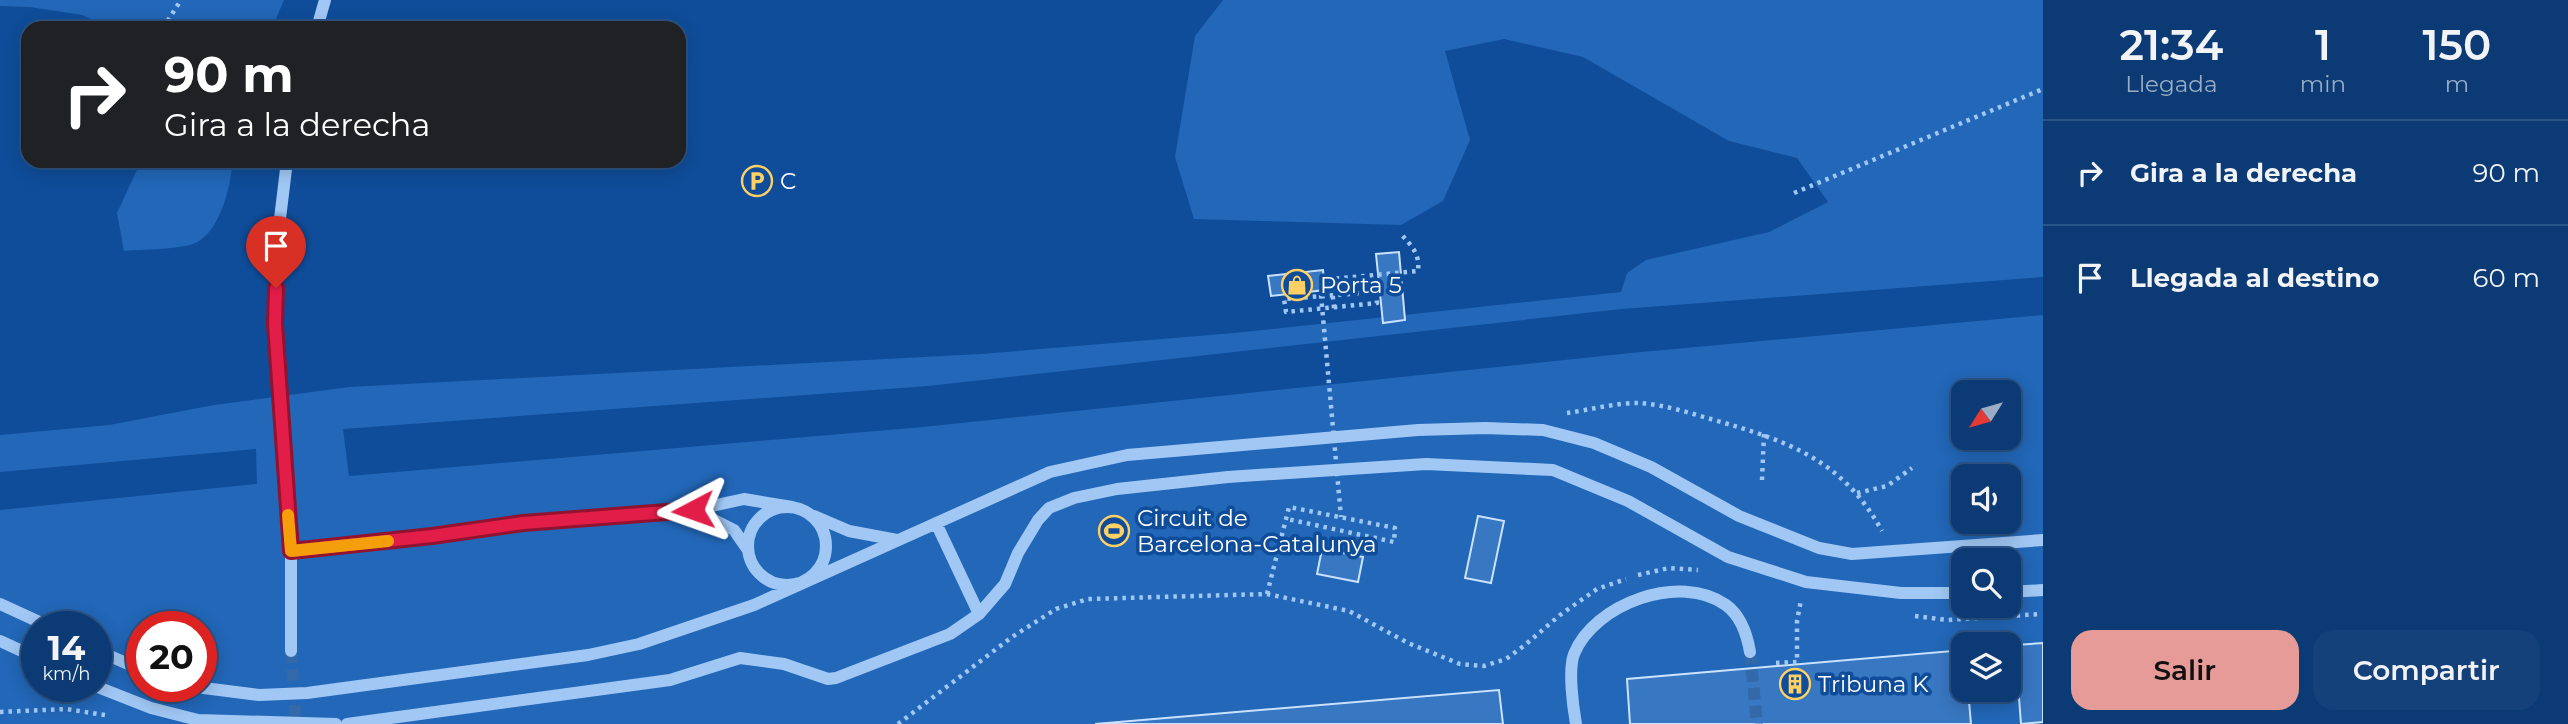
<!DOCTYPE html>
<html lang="es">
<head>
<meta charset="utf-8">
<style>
  :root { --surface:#0b3a74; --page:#144179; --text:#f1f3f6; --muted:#9aadc5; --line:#2b5486; --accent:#e69b98 }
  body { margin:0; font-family:Montserrat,sans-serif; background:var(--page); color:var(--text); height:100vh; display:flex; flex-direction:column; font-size:26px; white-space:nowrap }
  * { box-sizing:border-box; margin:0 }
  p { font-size:23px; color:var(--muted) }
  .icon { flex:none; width:38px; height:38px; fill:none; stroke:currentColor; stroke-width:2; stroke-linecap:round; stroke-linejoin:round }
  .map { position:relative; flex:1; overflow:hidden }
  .panel { display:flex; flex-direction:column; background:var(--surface); width:525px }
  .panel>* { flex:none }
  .top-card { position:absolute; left:21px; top:21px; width:665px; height:147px; border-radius:21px; box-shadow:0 4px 18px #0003,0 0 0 2px var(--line); background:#202124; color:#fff; overflow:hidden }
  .needle { width:46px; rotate:233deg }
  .tools { position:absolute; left:1951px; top:380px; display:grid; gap:14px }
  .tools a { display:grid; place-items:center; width:70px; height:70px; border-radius:14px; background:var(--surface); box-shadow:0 4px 18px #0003,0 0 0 2px var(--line); font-size:35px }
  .speed { position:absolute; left:21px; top:611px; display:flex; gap:14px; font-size:35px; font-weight:700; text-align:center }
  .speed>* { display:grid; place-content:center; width:91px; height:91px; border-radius:50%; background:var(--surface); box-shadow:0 4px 18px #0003,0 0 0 2px var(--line); line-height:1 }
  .speed small { font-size:18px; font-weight:400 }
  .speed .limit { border:10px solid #d22; background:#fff; color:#111 }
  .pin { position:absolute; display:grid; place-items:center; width:60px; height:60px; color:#fff; margin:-72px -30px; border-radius:50% 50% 50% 0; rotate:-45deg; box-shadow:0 0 7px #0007 }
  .pin .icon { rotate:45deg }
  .me { position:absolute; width:77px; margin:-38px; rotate:266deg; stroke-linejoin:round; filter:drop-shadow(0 0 5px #0008) }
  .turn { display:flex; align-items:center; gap:24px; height:147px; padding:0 28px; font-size:32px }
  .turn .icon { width:91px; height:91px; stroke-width:2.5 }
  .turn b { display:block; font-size:49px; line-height:60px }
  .eta { display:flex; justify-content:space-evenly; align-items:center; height:119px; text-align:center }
  .eta b { font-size:42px; font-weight:600; line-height:49px }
  .action { display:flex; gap:14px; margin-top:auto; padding:14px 28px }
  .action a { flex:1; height:80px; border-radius:21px; background:var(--accent); color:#111; font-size:28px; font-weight:600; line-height:80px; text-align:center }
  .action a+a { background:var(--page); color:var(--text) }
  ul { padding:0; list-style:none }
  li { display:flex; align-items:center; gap:21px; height:105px; padding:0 28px; border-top:2px solid var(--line) }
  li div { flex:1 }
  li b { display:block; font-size:26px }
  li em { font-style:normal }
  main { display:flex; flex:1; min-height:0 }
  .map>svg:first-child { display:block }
  .green { fill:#2267b8; fill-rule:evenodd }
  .building { fill:#3877c1; stroke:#cae2fe; stroke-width:2 }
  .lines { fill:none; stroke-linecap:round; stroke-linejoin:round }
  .minor-tunnel { stroke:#3368a9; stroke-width:12; stroke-dasharray:12 6; stroke-linecap:butt }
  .path { stroke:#a1c8f5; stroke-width:4.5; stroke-dasharray:3.5 5; stroke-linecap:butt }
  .minor { stroke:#a1c8f5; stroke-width:12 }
  .path-bridge { stroke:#a1c8f5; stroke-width:4.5; stroke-dasharray:3.5 5; stroke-linecap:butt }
  .route-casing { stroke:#92132f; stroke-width:18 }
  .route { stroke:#e11d48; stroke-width:12 }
  .slow { stroke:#f59e0b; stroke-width:12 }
  .labels { text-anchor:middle; stroke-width:7; stroke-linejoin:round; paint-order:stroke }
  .poi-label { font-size:23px; fill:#fff; stroke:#0f4d9a; text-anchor:start }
</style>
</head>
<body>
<main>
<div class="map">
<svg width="2043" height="724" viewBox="0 0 2043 724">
  <rect width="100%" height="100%" fill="#0f4d9a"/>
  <path class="green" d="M0,0H284L272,28H111L82,15L30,7L0,6Z
    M1223,0H2043V277L1622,309L928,386L343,429L349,476L923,427L1631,353L2043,315V724H0V510L257,484L256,449L0,472V435L109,425L214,405L349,387L981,354L1234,333L1621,292L1627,273L1646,260L1769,232L1828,202L1797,158L1729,141L1583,57L1504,39L1445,51L1470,140L1443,201L1401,225L1194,219L1175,157L1195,36ZM1964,392H2009V438H1964ZM1964,476H2009V522H1964ZM1964,560H2009V606H1964ZM37,626H96V686H37ZM142,626H201V686H142ZM1964,644H2009V690H1964Z
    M141,161H233C230,187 220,237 190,245C170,250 145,249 124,251L117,213Z"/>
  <path class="building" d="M1399,252L1405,320L1383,323L1376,254Z
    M1323,270L1325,290L1271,296L1268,276Z
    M1478,516L1504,521L1491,583L1465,578Z
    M1322,549L1363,557L1358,582L1317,574Z
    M2043,643V722L2021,724L2015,645Z
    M1964,650V690H1968L1971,724H1630L1627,679Z
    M1499,690L1503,724H1095Z"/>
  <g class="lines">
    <path class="minor-tunnel" d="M291,651L296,724
      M1750,652L1757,724"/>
    <path class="path" d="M163,28L181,0
      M1794,193L2043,89
      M1376,292L1377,303L1286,312L1284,299Z
      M1334,308L1331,279L1418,271C1420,254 1412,246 1400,233
      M1567,413C1589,410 1619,402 1641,403C1665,405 1690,413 1714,420C1788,441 1843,460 1882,531
      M1762,480L1764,434
      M1857,493L1887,486L1912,468
      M1638,575L1669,568L1698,570
      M1267,594L1289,507L1395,528L1394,542L1287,519
      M1915,616L1947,620L2042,614
      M1776,663L1797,662V621L1801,600
      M0,712L66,709L105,715
      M898,724L1012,637L1056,609L1088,599L1267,594L1349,611L1408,643L1460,664L1484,666L1506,659L1525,645L1560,615L1597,589L1626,579"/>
    <path class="minor" d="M317,28L325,0
      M287,161L278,235L275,323L291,551V651
      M748 546a39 39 0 1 1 78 0a39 39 0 1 1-78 0Z
      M694,510L734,530L748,550
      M814,516L849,531L897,540
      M936,523L979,614
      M291,551L432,536L523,523L693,510L744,499L792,507
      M2009,592L2043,590
      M0,604L48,626
      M0,641L37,658
      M96,650L142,670
      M95,686L151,708L198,720L336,724
      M188,686L259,695L307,693L588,655L639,644L754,605L1050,472L1127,455L1418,430L1485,428L1543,430L1594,443L1651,467L1739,516L1819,548L1852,554L2043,540
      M347,724L670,680L740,658L784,664L828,679L836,678L950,634L979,614L1005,584L1018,553L1038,520L1049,508L1074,498L1117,489L1228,477L1426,464L1553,470L1628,501L1728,557L1806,582L1901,593H1964
      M1576,724C1573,707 1568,670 1574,654C1594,604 1680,572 1726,605C1741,616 1747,634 1750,652"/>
    <path class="path-bridge" d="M1321,295L1341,517"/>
  </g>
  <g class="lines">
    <g class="route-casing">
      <path id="route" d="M276,288L275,324L291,551L432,536L523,523L693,510"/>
    </g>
    <use href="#route" class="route"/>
    <path class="slow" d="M288,515L291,551L388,541"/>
  </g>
  <defs>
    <g id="parking-ring" transform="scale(1.575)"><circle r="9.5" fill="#0f4d9a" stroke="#ffd165" stroke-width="1.5"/><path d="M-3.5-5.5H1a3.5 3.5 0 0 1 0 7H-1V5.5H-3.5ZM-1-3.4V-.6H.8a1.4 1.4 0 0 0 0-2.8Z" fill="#ffd165"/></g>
    <g id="shop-ring" transform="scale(1.575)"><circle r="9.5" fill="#0f4d9a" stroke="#ffd165" stroke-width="1.5"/><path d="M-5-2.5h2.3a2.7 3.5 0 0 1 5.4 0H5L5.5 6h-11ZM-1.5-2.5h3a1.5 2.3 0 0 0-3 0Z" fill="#ffd165"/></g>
    <g id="stadium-ring" transform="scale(1.575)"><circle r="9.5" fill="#0f4d9a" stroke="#ffd165" stroke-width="1.5"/><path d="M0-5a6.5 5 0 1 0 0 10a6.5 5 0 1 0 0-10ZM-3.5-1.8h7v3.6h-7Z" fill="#ffd165"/></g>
    <g id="building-ring" transform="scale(1.575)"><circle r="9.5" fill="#0f4d9a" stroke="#ffd165" stroke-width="1.5"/><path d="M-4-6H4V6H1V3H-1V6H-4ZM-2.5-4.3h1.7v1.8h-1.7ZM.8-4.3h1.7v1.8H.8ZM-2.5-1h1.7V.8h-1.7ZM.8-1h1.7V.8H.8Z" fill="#ffd165"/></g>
  </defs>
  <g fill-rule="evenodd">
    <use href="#parking-ring" x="757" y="181"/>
    <use href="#shop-ring" x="1297" y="285"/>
    <use href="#stadium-ring" x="1114" y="531"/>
    <use href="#building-ring" x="1795" y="684"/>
  </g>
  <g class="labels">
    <g class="poi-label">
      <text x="780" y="189">C</text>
      <text x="1320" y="293">Porta 5</text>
      <text x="1137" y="526">Circuit de<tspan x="1137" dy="26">Barcelona-Catalunya</tspan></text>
      <text x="1818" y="692">Tribuna K</text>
    </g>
  </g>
</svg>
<div class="tools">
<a><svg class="needle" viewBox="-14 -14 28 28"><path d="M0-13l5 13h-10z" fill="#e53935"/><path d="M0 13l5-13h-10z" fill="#9aadc5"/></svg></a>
<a><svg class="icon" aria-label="sound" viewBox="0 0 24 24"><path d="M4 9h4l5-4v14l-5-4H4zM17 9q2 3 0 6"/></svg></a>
<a><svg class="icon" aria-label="search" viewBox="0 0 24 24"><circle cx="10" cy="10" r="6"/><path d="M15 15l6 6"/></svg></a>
<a><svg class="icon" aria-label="layers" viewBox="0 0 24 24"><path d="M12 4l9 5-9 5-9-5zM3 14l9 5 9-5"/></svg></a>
</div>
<div class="speed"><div>14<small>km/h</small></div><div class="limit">20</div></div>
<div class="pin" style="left:276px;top:288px;background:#d93025"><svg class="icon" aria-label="arrive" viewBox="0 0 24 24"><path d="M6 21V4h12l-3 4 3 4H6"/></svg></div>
<svg class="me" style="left:693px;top:510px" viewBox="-20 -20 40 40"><path d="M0-17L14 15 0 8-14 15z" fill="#e11d48" stroke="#fff" stroke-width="4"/></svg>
<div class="top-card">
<div class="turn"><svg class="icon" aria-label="right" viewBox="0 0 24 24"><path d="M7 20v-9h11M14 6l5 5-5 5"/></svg><div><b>90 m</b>Gira a la derecha</div></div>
</div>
</div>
<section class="panel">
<div class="eta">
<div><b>21:34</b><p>Llegada</p></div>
<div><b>1</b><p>min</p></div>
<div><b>150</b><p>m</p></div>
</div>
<ul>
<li><svg class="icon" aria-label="right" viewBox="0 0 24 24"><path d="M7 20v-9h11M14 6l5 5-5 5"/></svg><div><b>Gira a la derecha</b></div><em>90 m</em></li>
<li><svg class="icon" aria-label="arrive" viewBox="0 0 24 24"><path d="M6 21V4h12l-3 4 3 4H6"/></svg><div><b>Llegada al destino</b></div><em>60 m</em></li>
</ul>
<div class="action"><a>Salir</a><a>Compartir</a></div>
</section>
</main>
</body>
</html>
